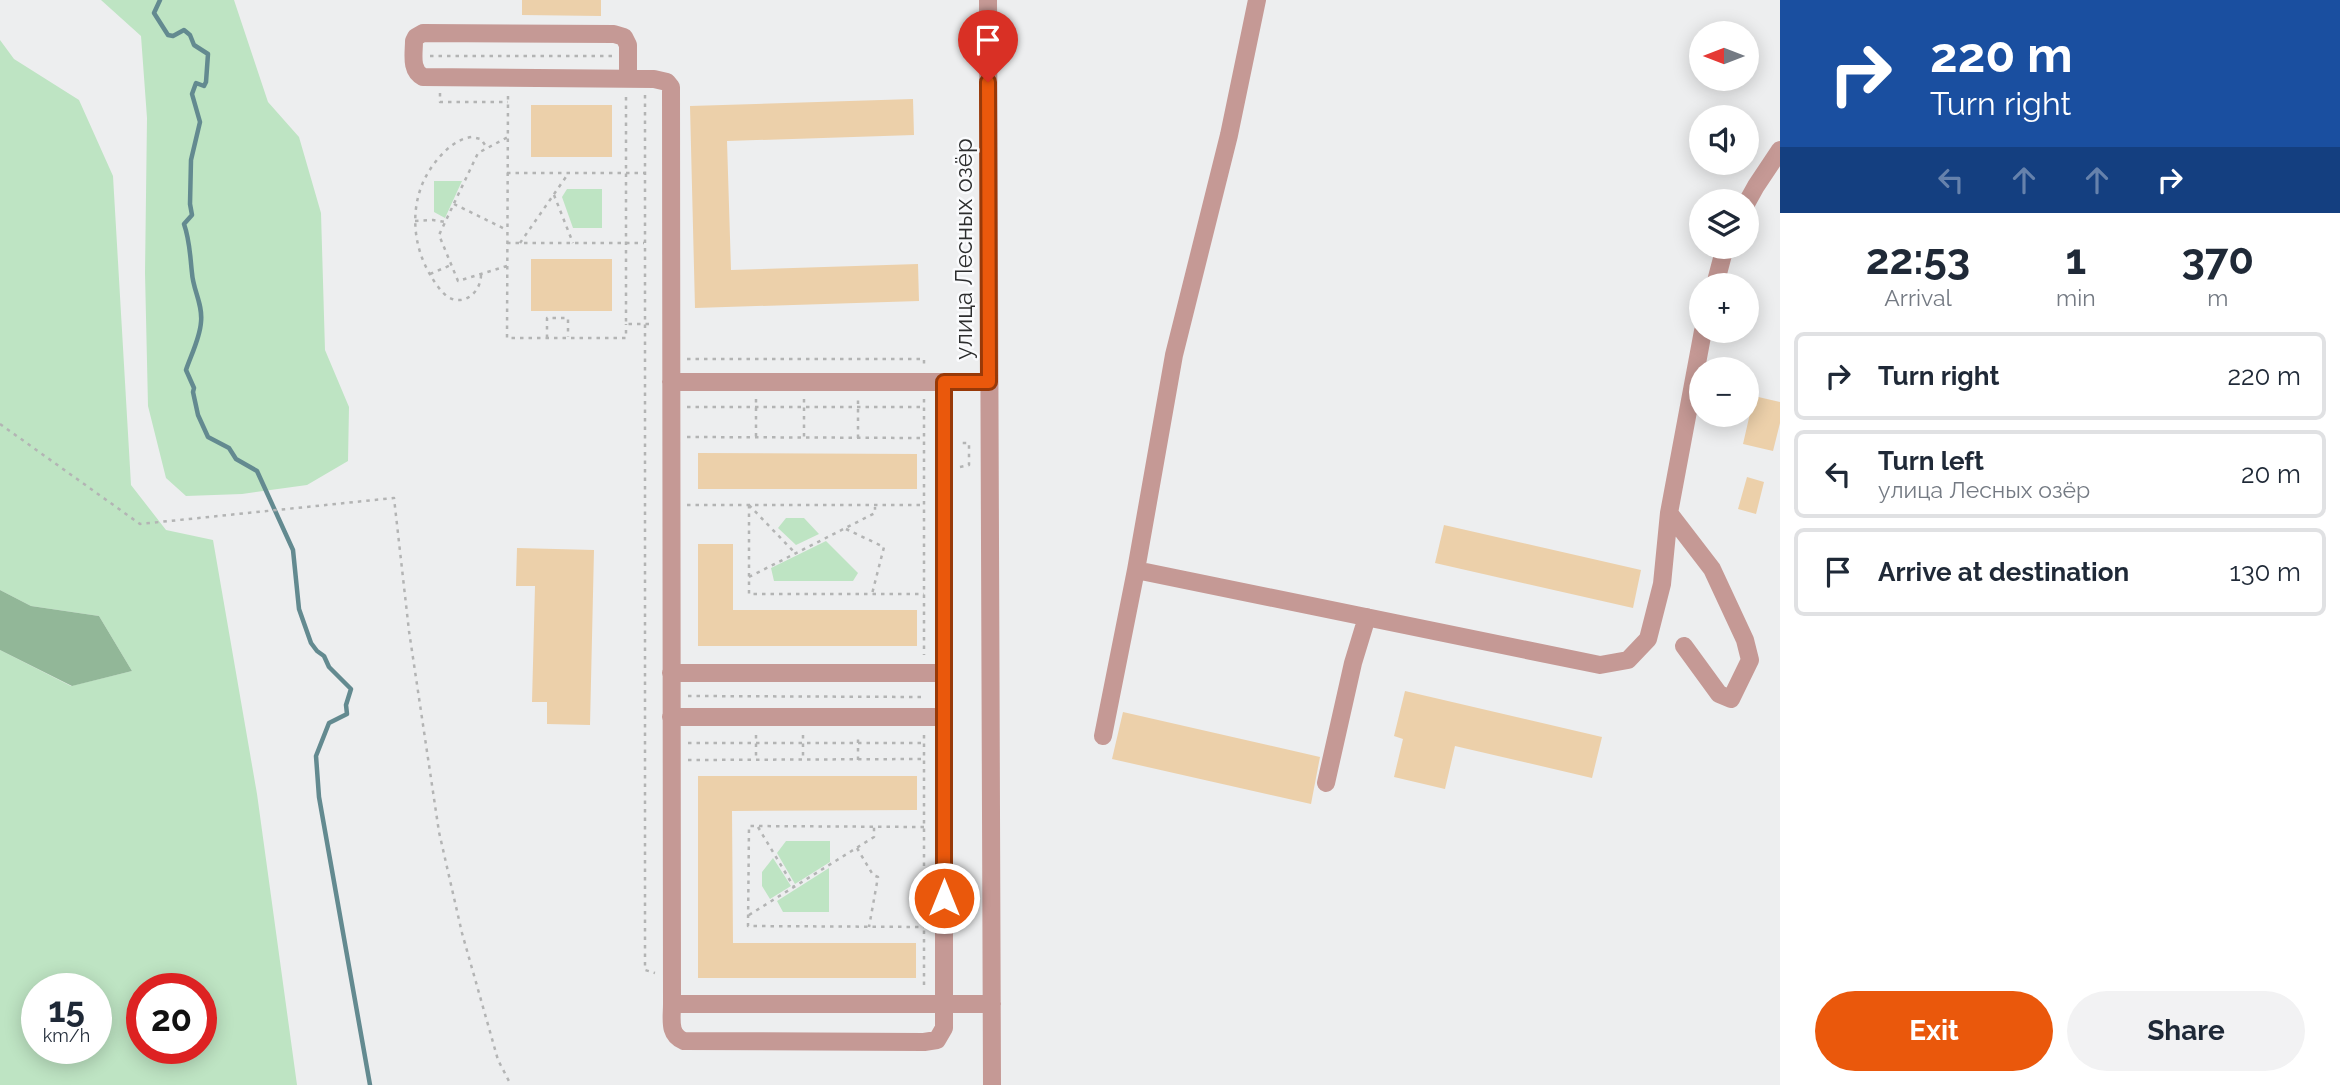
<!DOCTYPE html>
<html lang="en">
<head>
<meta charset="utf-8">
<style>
  :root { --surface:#fff; --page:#f2f2f3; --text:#1f2937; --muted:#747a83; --line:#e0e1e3; --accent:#ea580c }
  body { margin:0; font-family:Raleway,sans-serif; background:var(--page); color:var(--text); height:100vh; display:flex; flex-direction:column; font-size:26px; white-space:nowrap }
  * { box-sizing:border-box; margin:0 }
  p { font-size:23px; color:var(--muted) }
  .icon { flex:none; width:38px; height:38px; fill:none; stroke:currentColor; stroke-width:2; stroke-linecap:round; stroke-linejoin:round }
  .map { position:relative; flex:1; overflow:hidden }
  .drawer { display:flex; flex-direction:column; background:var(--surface); width:560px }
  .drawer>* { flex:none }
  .top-card { background:#1a4fa0; color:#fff; overflow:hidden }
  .needle { width:46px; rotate:270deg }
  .fabs { position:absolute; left:1689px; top:21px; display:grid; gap:14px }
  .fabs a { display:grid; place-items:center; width:70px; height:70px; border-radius:50%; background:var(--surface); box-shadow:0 4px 18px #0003; font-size:35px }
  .speed { position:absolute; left:21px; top:973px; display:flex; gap:14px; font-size:35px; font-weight:700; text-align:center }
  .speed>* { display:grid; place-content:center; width:91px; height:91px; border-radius:50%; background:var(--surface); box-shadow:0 4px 18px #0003; line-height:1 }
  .speed small { font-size:18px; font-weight:400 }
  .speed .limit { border:10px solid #d22; background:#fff; color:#111 }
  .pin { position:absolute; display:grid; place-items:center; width:60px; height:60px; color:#fff; margin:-72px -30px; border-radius:50% 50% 50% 0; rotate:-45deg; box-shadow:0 0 7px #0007 }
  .pin .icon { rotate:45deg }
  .me { position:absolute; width:77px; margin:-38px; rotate:0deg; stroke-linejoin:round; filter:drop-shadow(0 0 5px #0008) }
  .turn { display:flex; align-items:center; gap:24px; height:147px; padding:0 35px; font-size:32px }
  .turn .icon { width:91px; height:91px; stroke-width:2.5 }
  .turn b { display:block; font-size:49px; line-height:60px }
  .lanes { display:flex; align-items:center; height:66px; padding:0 35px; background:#0003; justify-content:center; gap:35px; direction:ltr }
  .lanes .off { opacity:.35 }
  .eta { display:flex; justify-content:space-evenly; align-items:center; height:119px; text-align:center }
  .eta b { font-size:42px; font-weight:700; line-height:49px }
  .primary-button { display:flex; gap:14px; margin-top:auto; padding:14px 35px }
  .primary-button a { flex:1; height:80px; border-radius:42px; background:var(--accent); color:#fff; font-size:28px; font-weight:700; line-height:80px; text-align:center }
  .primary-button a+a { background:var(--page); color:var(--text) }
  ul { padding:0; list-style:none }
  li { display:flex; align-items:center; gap:21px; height:88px; margin:0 14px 10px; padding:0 21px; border:4px solid var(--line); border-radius:10px }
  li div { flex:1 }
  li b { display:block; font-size:26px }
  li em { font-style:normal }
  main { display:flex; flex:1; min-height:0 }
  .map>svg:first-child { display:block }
  .green { fill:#bee4c3; fill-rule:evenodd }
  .forest { fill:#92b798 }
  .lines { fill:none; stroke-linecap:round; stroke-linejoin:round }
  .stream { stroke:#638a90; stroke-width:4.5 }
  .building { fill:#ecd0aa }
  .path { stroke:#b3b4b4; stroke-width:2.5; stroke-dasharray:3.5 5; stroke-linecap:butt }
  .minor { stroke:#c59995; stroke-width:18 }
  .route-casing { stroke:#983908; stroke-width:18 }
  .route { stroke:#ea580c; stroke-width:12 }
  .labels { text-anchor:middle; stroke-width:5; stroke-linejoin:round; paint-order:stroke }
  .street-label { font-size:24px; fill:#2c2d2d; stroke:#fafbfd }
</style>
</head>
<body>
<main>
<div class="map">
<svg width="1780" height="1085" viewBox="0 0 1780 1085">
  <rect width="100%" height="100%" fill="#edeeef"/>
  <path class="green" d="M101,0H234L268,102L299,137L321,213L325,350L349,407L348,461L307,485L242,494L186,496L166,478L148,406L145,273L147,118L141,36Z
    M0,40L14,59L79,100L113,176L131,485L166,530L213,540L257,794L297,1085H0V650L71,686L132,671L99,616L31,606L0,590ZM37,989H96V1048H37ZM142,989H201V1048H142Z
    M434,181H462L445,218L434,212Z
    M567,189H602V228H573L562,197Z
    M786,518H804L819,534L796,545L778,528Z
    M826,541L858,573L853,581H774L771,568Z
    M786,841H830V862L795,884L777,853Z
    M773,858L791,886L770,899L762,886V872Z
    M829,868V912H783L777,901Z"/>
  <path class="forest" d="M0,590L31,606L99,616L132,671L72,686L0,650Z"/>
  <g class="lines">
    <path class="stream" d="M160,0L154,13L168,35L173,36L184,30L190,35L194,45L208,54L206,82L204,86L196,83L192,94L200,122L191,160L190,204L192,215L184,224C190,241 190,256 192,273C193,290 203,304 201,322C200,338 191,355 186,370L194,388L193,392L198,415L208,437L229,448L236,459L257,471L293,550L299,609L311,643L317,651L324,656L329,667L351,689L346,705L347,714L329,723L316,756L319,797L370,1085"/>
  </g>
  <path class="building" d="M522,0H601V16L522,15Z
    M913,99L914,135L727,141L731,270L918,264L919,301L695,308L690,106Z
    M531,105H612V157H531Z
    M531,259H612V311H531Z
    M1754,396L1780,402V423L1773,451L1743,444Z
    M698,453L917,454V489H698Z
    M1747,477L1764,482L1756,514L1738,509Z
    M1444,525L1641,570L1633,608L1435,563Z
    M698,544H733V610H917V646H698Z
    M517,548L594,550L590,725L547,724V702H532L535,586H516Z
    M1405,691L1602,737L1592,778L1455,746L1445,789L1394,777L1403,739L1394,736Z
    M1123,712L1320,757L1311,804L1112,759Z
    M698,776H917V810L732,811L733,943H916V978H698Z"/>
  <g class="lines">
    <path class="path" d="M430,56H612
      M440,93V102H508
      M645,95V324H654
      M508,96L507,338H626V324
      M626,97V324H645V970L655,973
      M507,173H644
      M554,195L573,243
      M454,204L507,230
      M415,221L433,220L445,222
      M507,243H644
      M520,243L568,174
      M507,266L458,281L439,235L478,153L508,137
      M430,274L451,265
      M481,275C481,291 465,307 448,297C441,292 435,283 431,276C411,244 409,200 431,168C441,154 454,139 472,137L481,139L487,148
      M547,338V318H568V337
      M687,359H924V364
      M756,399V437
      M804,399V437
      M924,399V655
      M687,407H924
      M0,424L140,524L394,498L409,631L439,832L462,933L498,1060L511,1085
      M687,437L924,438
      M858,438V399
      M960,467L969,465V443H962V440
      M687,505H924
      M749,505V594H924
      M749,505L795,553
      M846,529L884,547L872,594
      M749,577L875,513V507
      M688,696L924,697
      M756,735V760
      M803,735V760
      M924,735V987
      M688,743H923
      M688,760L923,759
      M858,760V735
      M758,827L794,887
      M924,827L749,826L748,926L924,927
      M857,848L873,875L878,877L869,927
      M749,915L874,837V827"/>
    <path class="minor" d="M988,0L992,1085
      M628,78V45L624,37L614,34L423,33L416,37L414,41C414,54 410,70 423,77L654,79L667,82L671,87L672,1004H992
      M1746,204L1756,186L1780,150
      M1715,285L1725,247
      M671,382H944V1028L937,1040L924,1042L684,1041C668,1035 672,1019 672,1004
      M944,382H989
      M1669,513L1712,569L1745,640L1750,660L1731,699L1719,694L1684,646
      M1136,570L1174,355L1229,135L1257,0
      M671,673H944
      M671,717H944
      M1103,736L1136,570L1600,665L1628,660L1648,639L1662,584L1669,513L1703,331
      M1326,783L1353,663L1367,617"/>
  </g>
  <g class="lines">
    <g class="route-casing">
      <path id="route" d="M944,898V382H989L988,82"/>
    </g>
    <use href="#route" class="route"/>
  </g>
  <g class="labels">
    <g class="street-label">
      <text transform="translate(964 249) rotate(-90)" y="8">улица Лесных озёр</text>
    </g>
  </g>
</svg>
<div class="fabs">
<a><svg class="needle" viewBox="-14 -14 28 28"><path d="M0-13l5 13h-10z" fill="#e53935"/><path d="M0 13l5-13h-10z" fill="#747a83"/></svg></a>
<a><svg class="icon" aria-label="sound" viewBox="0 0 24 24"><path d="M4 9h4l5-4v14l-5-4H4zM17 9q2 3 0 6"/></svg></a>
<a><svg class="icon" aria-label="layers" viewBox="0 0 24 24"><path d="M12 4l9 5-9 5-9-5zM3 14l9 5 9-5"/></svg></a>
<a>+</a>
<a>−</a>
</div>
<div class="speed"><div>15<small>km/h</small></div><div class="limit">20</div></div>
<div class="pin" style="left:988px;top:82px;background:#d93025"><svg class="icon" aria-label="arrive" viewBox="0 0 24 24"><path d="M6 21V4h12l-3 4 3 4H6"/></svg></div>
<svg class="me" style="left:944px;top:898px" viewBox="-20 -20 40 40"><circle r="17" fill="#ea580c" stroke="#fff" stroke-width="3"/><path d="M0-11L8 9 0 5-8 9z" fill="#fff"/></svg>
</div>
<section class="drawer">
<div class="top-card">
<div class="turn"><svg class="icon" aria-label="right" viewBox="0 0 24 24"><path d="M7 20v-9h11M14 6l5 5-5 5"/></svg><div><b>220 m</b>Turn right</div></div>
<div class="lanes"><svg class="icon off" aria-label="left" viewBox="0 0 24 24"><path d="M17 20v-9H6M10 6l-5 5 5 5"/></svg><svg class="icon off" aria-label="ahead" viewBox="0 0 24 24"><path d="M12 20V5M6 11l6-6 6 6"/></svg><svg class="icon off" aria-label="ahead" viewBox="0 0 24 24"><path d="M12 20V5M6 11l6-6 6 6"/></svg><svg class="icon" aria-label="right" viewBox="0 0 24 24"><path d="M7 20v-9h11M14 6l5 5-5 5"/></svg></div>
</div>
<div class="eta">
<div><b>22:53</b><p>Arrival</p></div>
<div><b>1</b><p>min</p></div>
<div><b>370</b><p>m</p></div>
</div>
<ul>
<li><svg class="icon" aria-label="right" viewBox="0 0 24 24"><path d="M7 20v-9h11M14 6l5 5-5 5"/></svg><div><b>Turn right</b></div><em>220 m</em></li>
<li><svg class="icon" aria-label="left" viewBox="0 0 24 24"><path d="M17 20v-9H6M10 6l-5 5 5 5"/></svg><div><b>Turn left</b><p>улица Лесных озёр</p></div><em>20 m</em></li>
<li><svg class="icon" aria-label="arrive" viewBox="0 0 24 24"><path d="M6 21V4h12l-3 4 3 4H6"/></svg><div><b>Arrive at destination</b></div><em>130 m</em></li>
</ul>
<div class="primary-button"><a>Exit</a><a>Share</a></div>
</section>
</main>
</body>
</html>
